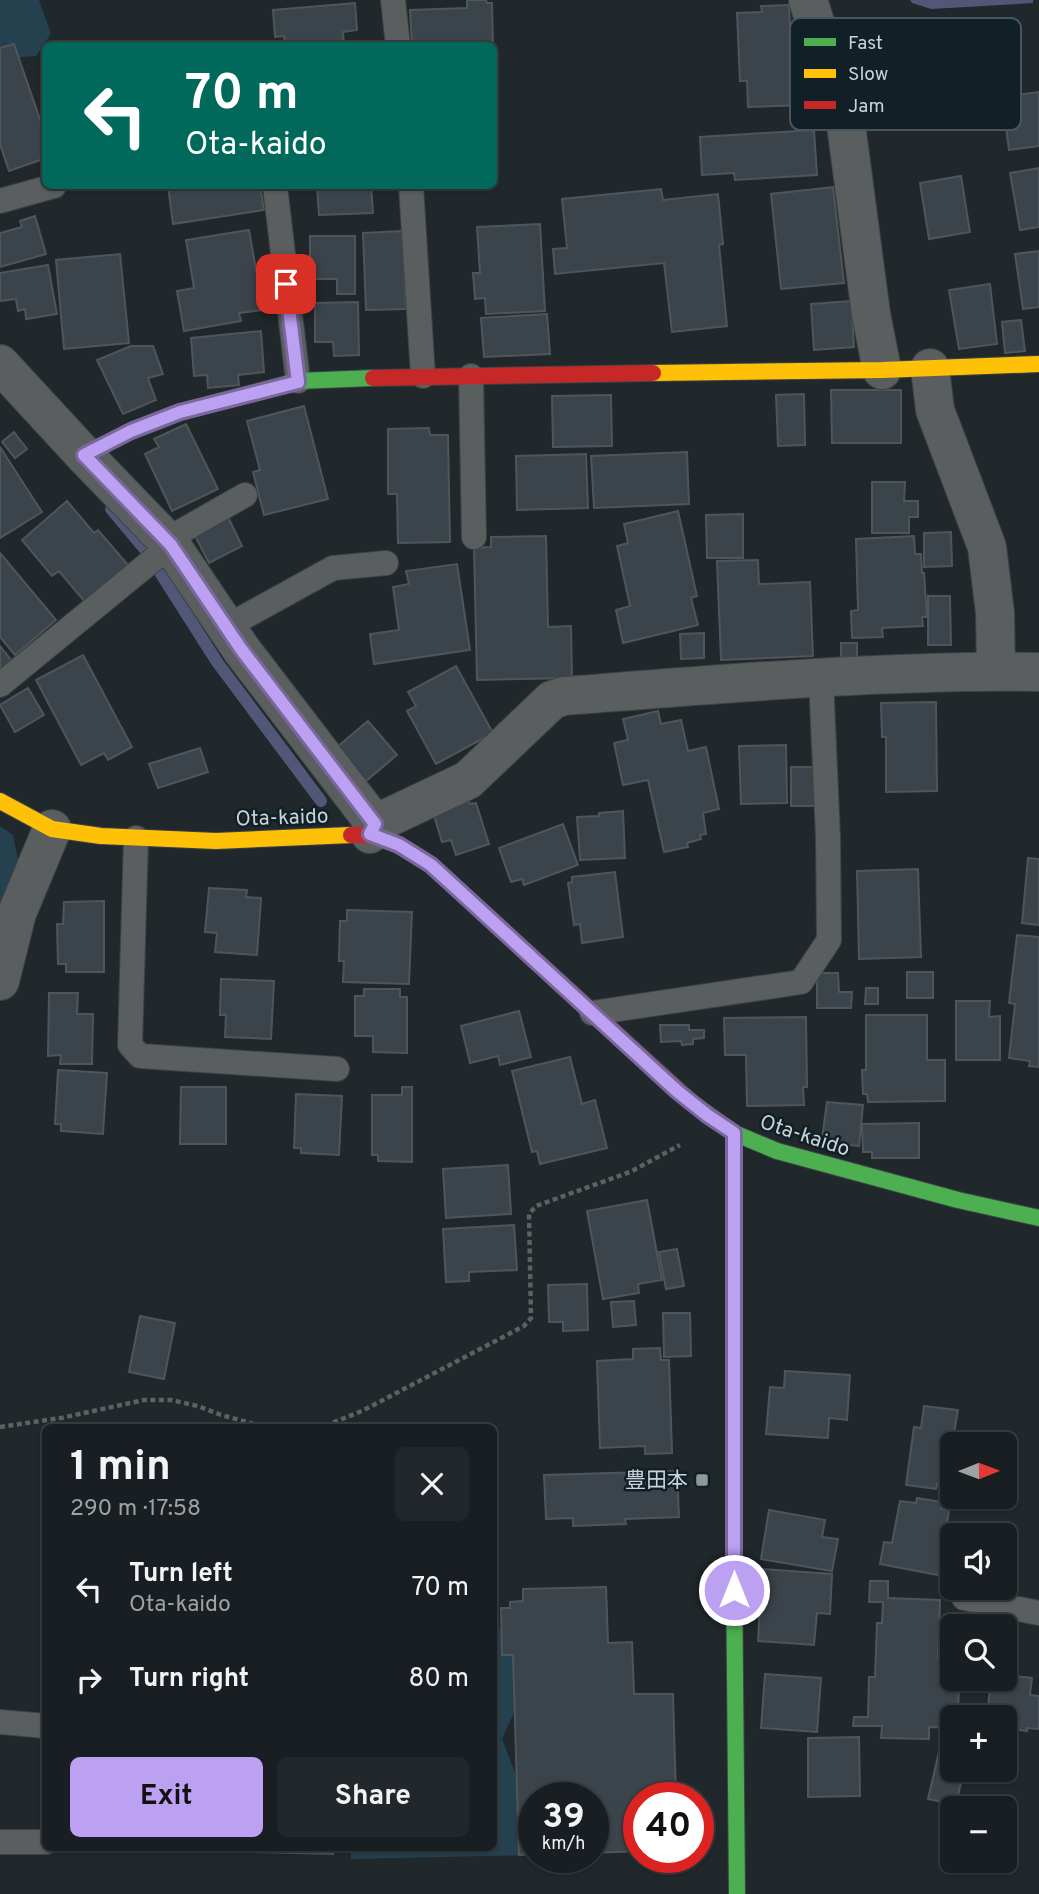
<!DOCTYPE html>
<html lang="en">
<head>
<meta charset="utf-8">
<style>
  :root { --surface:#181e21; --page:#21272a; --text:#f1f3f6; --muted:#9fa2a5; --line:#363c3f; --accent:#bca0f2 }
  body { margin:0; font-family:Overpass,"Noto Sans JP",sans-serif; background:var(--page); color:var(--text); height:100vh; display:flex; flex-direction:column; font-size:26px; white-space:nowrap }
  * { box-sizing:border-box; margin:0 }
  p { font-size:23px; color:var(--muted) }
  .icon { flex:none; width:38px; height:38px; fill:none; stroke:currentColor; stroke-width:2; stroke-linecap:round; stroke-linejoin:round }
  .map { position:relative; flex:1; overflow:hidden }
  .side { position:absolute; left:42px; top:1424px; width:455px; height:427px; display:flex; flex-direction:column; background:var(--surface); border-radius:10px; box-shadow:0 2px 5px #0004,0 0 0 2px var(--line) }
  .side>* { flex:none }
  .top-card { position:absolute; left:42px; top:42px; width:455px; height:147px; border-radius:10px; box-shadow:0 2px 5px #0004,0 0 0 2px var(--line); background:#00695c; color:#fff; overflow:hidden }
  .needle { width:46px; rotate:89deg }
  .controls { position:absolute; left:940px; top:1432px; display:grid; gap:14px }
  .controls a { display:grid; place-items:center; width:77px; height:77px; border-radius:10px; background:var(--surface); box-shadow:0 2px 5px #0004,0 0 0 2px var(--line); font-size:35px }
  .speed { position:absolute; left:518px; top:1782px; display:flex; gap:14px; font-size:35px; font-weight:700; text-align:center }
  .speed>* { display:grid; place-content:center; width:91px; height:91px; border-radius:50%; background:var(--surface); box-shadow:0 2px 5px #0004,0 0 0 2px var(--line); line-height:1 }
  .speed small { font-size:18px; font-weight:400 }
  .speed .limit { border:10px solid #d22; background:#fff; color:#111 }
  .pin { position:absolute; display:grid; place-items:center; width:60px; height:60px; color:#fff; margin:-30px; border-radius:14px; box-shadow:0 4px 10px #0006 }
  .me { position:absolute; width:77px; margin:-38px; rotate:0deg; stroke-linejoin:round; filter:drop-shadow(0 0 5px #0008) }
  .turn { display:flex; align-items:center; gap:24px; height:147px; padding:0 28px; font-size:32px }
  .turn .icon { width:91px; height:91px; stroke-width:2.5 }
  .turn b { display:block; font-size:49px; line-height:60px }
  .round { display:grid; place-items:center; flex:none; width:74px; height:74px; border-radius:10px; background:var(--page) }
  .headline { display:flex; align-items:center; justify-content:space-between; height:119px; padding:0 28px }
  h1 { font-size:42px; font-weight:700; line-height:52px }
  .primary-button { display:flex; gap:14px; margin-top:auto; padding:14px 28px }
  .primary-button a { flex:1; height:80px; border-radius:10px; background:var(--accent); color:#111; font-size:28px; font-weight:700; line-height:80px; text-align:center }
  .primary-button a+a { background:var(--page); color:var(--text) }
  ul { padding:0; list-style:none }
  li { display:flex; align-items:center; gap:21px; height:91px; padding:0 28px }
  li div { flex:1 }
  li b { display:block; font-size:26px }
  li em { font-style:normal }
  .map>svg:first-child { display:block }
  .green { fill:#25404f }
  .water { fill:#525778 }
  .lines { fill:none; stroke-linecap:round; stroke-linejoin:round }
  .stream { stroke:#525778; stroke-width:12 }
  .building { fill:#3c444b; stroke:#50555a; stroke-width:2 }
  .lane-casing { stroke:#3c4347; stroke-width:26 }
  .street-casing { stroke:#3c4347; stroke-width:40 }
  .fast-casing { stroke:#3c4347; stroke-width:18 }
  .slow-casing { stroke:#3c4347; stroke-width:18 }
  .jam-casing { stroke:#3c4347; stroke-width:18 }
  .path { stroke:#5d6162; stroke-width:4.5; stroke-dasharray:5 3.5; stroke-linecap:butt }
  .lane { stroke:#5b5e5f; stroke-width:24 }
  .street { stroke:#5b5e5f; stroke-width:38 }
  .fast { stroke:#4caf50; stroke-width:16 }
  .slow { stroke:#ffc107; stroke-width:16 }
  .jam { stroke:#c62828; stroke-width:16 }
  .route-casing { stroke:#7a689d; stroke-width:18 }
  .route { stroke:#bca0f2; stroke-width:12 }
  .poi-dot { fill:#8e979c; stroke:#111f27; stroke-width:2.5 }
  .labels { text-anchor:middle; stroke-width:5; stroke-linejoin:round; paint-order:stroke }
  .street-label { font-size:21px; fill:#cad3d8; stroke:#111f27 }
  .poi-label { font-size:21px; fill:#cad3d8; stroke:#111f27; text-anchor:end }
  .key { fill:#111f27; stroke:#48555c; stroke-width:2 }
  .key-label { font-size:19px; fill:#cad3d8 }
</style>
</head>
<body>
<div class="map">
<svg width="1039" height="1894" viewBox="0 0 1039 1894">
  <rect width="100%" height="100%" fill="#20282c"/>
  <path class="green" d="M0,0H39L51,34L36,56L0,59Z
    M0,826L13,835L21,875L0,936Z
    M494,1615L525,1688L502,1739L516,1775L520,1798L534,1812V1855L351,1859L350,1848H494Z"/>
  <path class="water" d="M910,0H1033V3L931,9L912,3Z"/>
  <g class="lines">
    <path class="stream" d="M111,509L147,552L217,662L321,801"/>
  </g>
  <path class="building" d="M467,0H486L487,3H492L493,46H412L410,10L467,8Z
    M355,3L357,30L343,32L344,46H285L284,36L275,37L273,10Z
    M789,5L792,67H801L803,105L748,107L747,81H740L737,13L762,12L761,6Z
    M14,44L46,137V158L9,171L0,144V48Z
    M1039,92V146L1009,150L1002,97Z
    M814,130L817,175L735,180L734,173L702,175L700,137Z
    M1039,168V227L1020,230L1010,173Z
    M961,176L970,232L929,239L920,183Z
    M168,186H260L264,210L173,224Z
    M317,186H371L373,213L319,215Z
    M833,187L844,283L781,289L771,194Z
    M661,189L663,200L718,194L723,244L719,245L727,326L672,332L664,263L555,274L553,249L567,248L562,199Z
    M35,216L46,254L0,267V233L22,227L20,221Z
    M540,224L545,311L486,314L485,298L475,299L473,273H480L477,227Z
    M249,230L263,310L239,313L241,321L184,331L177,291L194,288L186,240Z
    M402,231L406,309L366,310L363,233Z
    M310,236H355V294H337V279H310Z
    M1039,251V307L1023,309L1015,254Z
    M120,254L129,343L64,349L56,260Z
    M48,265L57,314L26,319L25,309L18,311L16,299L0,301V273Z
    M990,284L997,344L959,349L949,290Z
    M851,301L854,347L814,350L811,304Z
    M358,302L359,355L334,356L333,342H315V303Z
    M547,314L550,354L484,357L481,318Z
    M1021,320L1025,351L1005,353L1002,322Z
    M261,331L264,372L238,375L239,385L208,388L207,375L194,376L191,338Z
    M131,346H153L163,374L148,378L156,400L123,414L97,360Z
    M831,390H901V443H832Z
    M804,394L805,445L778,446L776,395Z
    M611,395L612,446L553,447L552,396Z
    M304,406L328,499L264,515L253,472L260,470L247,421Z
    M186,424L218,489L172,511L145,454L159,447L154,439Z
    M429,428L430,435H448L450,542L398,543L397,494H388V429Z
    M14,432L27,449L15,458L2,442Z
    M0,447L42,512L0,538Z
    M687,452L689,504L594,508L591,456Z
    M586,454L588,508L517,510L516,456Z
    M872,482H905L904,501H918V517H909V533H872Z
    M67,501L94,533L98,530L128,565L85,602L59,571L52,576L22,540Z
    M678,511L697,596L691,598L698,625L623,643L616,610L630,606L617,546L628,543L624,524Z
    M743,514V558H707L706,515Z
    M228,517L242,546L209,563L194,534Z
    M951,532L952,566L924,567V533Z
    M546,536L548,627L571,626L572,678L477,680L474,548L491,547V537Z
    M914,536L915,554H921L922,573H924L927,617H922L923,626L882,628L883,637L852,638L851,611L858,610L856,539Z
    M0,553L56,620L15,655L0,637Z
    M758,560L759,584L810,582L813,656L721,660L717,561Z
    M457,564L470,650L374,664L370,634L399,630L393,587L409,584L406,571Z
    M928,596H950L951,645H928Z
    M704,633V658L681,659L680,634Z
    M841,643H857V659H841Z
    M0,646L12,661L0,671Z
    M83,655L132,747L108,760L104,753L81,765L36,680Z
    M456,666L493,733L436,764L407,711L416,706L408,692Z
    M28,688L44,715L15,732L0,705Z
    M936,702L937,791L886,792V737H882L881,703Z
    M658,711L661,724L681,720L688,751L706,747L719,809L703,813L706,834L700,835L701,839L687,843L688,847L664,852L648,780L623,785L614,743L628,740L623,719Z
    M368,721L397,755L366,781L337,747Z
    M786,745L787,803L741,804L739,746Z
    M200,748L208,772L158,788L149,764Z
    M791,767H816V806H791Z
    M469,801L470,804L476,803L489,844L456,855L451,840L442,842L433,812Z
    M623,811L625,858L580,860L577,817L599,816V813Z
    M563,824L578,865L524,885L522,879L511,882L499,848Z
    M1028,858L1039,859V925L1022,923Z
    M918,869L921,957L859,959L857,871Z
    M615,872L623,937L582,943L580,924L574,925L568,883L572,882V877Z
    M209,888L247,890L246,897L261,898L257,955L215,952L217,933L205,932Z
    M104,901V972H66V964H58L57,924H63L64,902Z
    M347,910L412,912L409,984L343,982L344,961H339L340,921H347Z
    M1017,935L1039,937V1067L1029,1066L1030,1061L1009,1058L1015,1004L1009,1003Z
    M907,972H933V998H907Z
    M817,973H838L839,992H852L851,1008H817Z
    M221,979L274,981L271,1039L225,1037L226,1015H220Z
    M866,988H878V1004H865Z
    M364,989H400V997H407V1053L373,1052V1036H355V996H364Z
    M49,993H78L77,1014H93L92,1064H60L61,1055L48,1056Z
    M956,1001H990L989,1017L1000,1016V1060H956Z
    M519,1011L531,1057L500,1065L498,1056L470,1063L461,1026Z
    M866,1015H927V1060H945V1101L868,1102L867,1094H863L862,1070H866Z
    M806,1017L807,1087H803L804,1105L747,1106L746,1055H725L724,1018Z
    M660,1025H689V1030H704V1038L693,1039V1044L682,1045L681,1041L661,1042Z
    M570,1057L582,1104L595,1100L607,1148L540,1164L537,1151L532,1152L512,1071Z
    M58,1070L107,1073L103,1134L61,1131V1124H55Z
    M181,1087H226V1144H180Z
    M402,1087H412V1162L378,1161V1155H372V1095H402Z
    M296,1094L342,1096L339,1155L301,1153V1148H294Z
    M827,1102L863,1105L859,1146L839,1144L838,1148L821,1146Z
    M919,1123V1158H872V1152H863L862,1124Z
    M508,1165L511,1214L446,1218L443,1169Z
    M647,1200L662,1280L638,1284L639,1293L603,1299L587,1211Z
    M514,1225L517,1270L469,1272V1281L446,1282L443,1229Z
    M677,1249L684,1286L666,1289L659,1252Z
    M587,1284L588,1330L563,1331V1322H549L548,1285Z
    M634,1301L636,1325L613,1327L611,1302Z
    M663,1313H690L691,1356L664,1357Z
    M140,1316L175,1323L164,1379L129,1372Z
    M660,1348L661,1360H669L672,1453L645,1454V1446L600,1448L597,1361L633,1359V1349Z
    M785,1371L850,1375L847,1420L829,1418L828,1438L766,1434L770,1387L784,1388Z
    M924,1406L958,1410L952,1444L948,1485L937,1484L936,1489L906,1485L914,1427L921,1428Z
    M677,1471L679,1517L625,1519L626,1524L573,1526V1518L546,1519L544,1475Z
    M917,1498L942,1502L941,1509L949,1511L938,1575L880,1564L884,1542L892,1543L900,1501L916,1503Z
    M769,1510L825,1520L822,1537L838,1539L832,1571L761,1559Z
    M762,1569L832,1574L830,1614L817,1613L814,1645L758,1641Z
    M870,1581H888V1598L940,1600L938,1658H952V1678H959L958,1717H952V1728L929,1727V1739L881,1738L882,1726H853L854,1717H868L869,1677H875L877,1623H882L883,1602H869Z
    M606,1587L608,1643L632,1642L634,1694H673L676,1797H639V1851L593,1853V1797H534V1854L519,1855L513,1655H502L501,1608H510V1602L523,1601V1589Z
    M975,1621L1004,1622L1003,1626H974Z
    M765,1674L821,1678L817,1732L761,1728Z
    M1004,1675L1032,1678L1030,1695L1039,1696V1729L1027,1728V1731L1004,1728V1717H987L991,1678H1004Z
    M859,1737L860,1796L808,1797V1738Z
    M942,1739L952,1741V1769H964L956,1805L928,1799Z
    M251,1848H334L333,1854L251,1852Z"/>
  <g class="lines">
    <g class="lane-casing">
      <path id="lane" d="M393,0L398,46
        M275,186L298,381
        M411,186L423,376
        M0,201L54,186
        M471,376L474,537
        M166,540L245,495
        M226,627L333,568L386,563
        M0,685L171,545
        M136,838L130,1045L140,1056L337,1069
        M592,1013L801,982L829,940L828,837L821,678
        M964,1598L1039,1613
        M0,1722L46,1726
        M0,1842H46"/>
    </g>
    <g class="street-casing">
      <path id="street" d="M808,0L845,117L871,314L882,370
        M0,364L84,455L171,545L241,649L375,824L370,834
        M930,368L935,410L987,547L995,613L996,671
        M375,824L468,780L552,700L564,696C721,684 881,670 1039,672
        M0,981L17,913L52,829"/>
    </g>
    <g class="fast-casing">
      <path id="fast" d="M84,455L131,431L180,412L298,381L373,378
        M691,1102L734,1133L777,1151L958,1200L1039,1218
        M734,1568L737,1894"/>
    </g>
    <g class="slow-casing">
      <path id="slow" d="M653,373L882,370L1039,364
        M0,801L52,829L101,836L216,841L351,835"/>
    </g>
    <g class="jam-casing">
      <path id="jam" d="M373,378L653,373
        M351,835C384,833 404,848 431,865L691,1102
        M734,1133V1568"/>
    </g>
    <path class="path" d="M0,1427L61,1418L144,1400H171L198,1406L221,1415L258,1425H327L362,1411L524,1326L531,1318L529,1214L536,1206L630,1172L680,1145"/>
    <use href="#lane" class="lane"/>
    <use href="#street" class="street"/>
    <use href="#fast" class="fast"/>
    <use href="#slow" class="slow"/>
    <use href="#jam" class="jam"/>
  </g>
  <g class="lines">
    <g class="route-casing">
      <path id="route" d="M286,284L298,382L180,412L131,431L84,455L171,545L241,649L375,824L370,834L399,845L431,865L677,1091L707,1115L734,1133V1590"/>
    </g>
    <use href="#route" class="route"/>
  </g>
  <rect class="poi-dot" x="695" y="1473" width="14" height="14" rx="3.5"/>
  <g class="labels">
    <g class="street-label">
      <text transform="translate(282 817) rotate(-2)" y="7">Ota-kaido</text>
      <text transform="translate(805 1135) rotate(18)" y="7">Ota-kaido</text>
    </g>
    <g class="poi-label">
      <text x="688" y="1487">豊田本</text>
    </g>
  </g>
  <rect x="790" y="18" width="231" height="112" rx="10" class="key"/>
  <rect x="804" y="38" width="32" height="8" fill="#4caf50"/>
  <rect x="804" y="69" width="32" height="9" fill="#ffc107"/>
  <rect x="804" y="101" width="32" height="8" fill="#c62828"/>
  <g class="key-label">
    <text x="848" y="49">Fast</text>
    <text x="848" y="80">Slow</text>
    <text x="848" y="112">Jam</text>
  </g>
</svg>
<div class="controls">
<a><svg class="needle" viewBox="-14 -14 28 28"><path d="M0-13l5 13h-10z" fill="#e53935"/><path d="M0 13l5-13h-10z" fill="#9fa2a5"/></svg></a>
<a><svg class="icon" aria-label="sound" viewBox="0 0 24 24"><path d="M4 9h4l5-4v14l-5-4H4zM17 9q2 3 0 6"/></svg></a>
<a><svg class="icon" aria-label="search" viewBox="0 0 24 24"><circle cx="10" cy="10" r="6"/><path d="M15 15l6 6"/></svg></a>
<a>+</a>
<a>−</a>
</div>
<div class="speed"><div>39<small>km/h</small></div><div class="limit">40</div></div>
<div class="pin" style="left:286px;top:284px;background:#d93025"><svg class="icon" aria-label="arrive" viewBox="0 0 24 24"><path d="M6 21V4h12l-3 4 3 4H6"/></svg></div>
<svg class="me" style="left:734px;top:1590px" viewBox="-20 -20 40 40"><circle r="17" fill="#bca0f2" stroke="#fff" stroke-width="3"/><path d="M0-11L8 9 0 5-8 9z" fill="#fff"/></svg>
<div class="top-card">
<div class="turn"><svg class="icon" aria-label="left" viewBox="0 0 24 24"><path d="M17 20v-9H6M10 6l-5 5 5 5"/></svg><div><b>70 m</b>Ota-kaido</div></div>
</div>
<section class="side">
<div class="headline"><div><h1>1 min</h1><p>290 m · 17:58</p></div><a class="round"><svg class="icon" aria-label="close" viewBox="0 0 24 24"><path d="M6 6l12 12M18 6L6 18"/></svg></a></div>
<ul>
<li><svg class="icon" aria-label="left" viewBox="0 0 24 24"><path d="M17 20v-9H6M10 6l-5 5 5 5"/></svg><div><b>Turn left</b><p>Ota-kaido</p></div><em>70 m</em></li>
<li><svg class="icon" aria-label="right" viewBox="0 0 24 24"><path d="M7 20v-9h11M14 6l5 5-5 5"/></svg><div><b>Turn right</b></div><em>80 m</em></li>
</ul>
<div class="primary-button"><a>Exit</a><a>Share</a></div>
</section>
</div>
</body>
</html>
